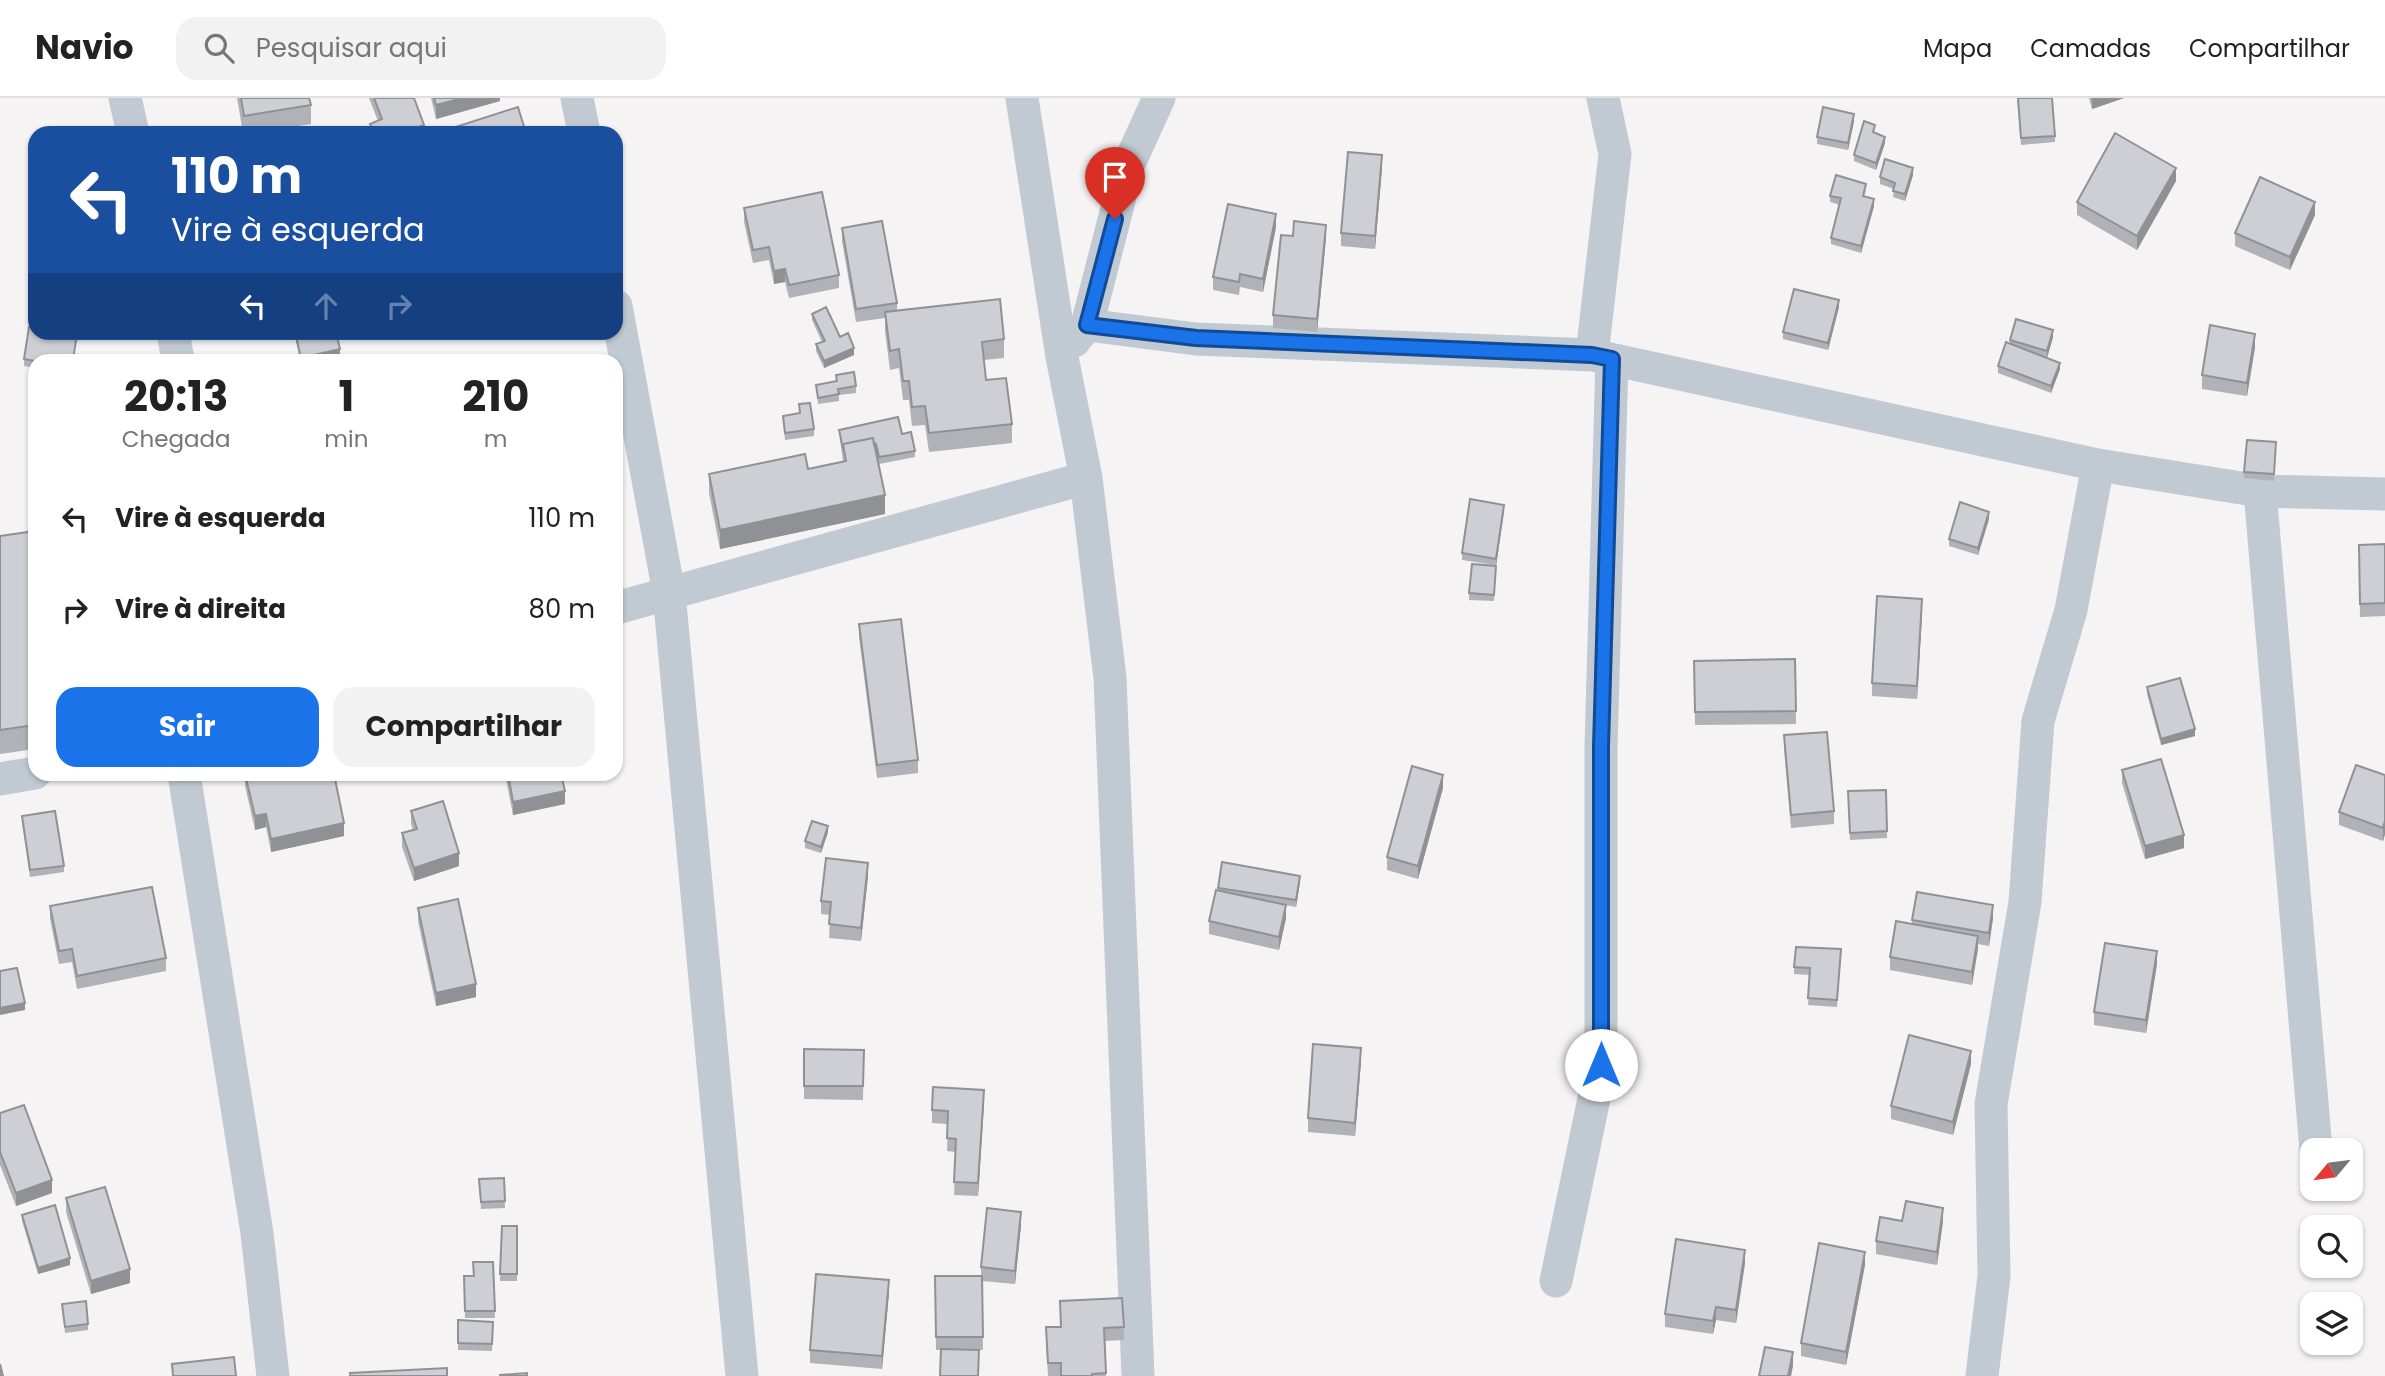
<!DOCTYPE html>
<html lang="pt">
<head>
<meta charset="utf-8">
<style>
  :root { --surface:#fff; --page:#f2f2f2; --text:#222; --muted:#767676; --line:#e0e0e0; --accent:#1a73e8 }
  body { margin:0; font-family:Poppins,sans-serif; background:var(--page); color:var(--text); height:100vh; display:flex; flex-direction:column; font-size:26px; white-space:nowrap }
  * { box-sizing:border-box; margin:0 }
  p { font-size:23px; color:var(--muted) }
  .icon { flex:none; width:38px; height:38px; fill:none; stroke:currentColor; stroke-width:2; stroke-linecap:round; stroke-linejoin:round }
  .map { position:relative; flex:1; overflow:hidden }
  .sheet { position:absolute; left:28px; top:256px; width:595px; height:427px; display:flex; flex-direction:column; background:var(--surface); border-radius:21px; box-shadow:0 2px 5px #0004 }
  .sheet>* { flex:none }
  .hud { position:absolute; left:28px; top:28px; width:595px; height:214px; border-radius:21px; box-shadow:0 2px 5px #0004; background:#1a4fa0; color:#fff; overflow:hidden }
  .needle { width:46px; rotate:241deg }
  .fabs { position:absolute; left:2300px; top:1040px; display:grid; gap:14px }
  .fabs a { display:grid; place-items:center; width:63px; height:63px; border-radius:14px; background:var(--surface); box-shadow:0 2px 5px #0004; font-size:35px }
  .pin { position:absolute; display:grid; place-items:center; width:60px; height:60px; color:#fff; margin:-72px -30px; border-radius:50% 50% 50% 0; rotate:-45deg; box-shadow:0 0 7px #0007 }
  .pin .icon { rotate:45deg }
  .me { position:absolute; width:77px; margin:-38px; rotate:0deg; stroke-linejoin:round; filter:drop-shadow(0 0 5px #0008) }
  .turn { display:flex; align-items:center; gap:24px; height:147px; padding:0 28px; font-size:32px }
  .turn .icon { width:91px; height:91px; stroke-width:2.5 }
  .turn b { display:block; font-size:49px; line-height:60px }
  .lanes { display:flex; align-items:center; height:66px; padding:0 28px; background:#0003; justify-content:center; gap:35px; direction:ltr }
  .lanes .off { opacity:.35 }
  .eta { display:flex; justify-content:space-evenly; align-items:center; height:119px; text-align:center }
  .eta b { font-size:42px; font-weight:700; line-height:49px }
  .cta { display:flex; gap:14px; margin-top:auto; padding:14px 28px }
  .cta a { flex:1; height:80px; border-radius:21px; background:var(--accent); color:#fff; font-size:28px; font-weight:700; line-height:80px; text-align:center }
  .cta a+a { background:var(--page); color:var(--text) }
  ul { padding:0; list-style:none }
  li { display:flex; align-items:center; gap:21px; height:91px; padding:0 28px }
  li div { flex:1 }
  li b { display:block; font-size:26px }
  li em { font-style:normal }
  header { display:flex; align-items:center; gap:42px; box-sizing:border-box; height:98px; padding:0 35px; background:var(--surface); border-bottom:2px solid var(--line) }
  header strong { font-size:33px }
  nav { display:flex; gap:38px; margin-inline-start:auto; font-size:24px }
  .search { width:490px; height:63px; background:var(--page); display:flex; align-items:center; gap:18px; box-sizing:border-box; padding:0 24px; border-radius:21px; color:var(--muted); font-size:26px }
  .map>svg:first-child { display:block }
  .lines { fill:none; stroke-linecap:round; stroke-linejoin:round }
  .street { stroke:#c1cad2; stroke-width:33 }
  .wall { fill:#b0b2b7 }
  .shaded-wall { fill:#909195 }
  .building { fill:#cdcfd5; stroke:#909195; stroke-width:2 }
  .route-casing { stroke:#114b97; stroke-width:18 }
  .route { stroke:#1a73e8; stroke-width:12 }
</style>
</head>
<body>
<header>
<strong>Navio</strong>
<div class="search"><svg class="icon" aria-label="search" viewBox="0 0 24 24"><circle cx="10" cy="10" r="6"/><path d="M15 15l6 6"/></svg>Pesquisar aqui</div>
<nav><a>Mapa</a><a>Camadas</a><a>Compartilhar</a></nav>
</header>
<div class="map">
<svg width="2385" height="1278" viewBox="0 0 2385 1278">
  <rect width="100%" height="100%" fill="#f5f3f3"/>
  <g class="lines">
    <path class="street" d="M125,0L133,35
      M577,0L584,35
      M616,208L669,495L742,1278
      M1087,227L1196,241L1592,257L2098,367L2260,393L2385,396
      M173,234L178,262
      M1074,243L1087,227L1128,68L1159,0
      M1592,257L1615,56L1603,0
      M1086,380L1110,580L1138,1278
      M2260,393L2316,1052
      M616,510L1086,380L1062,259L1022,0
      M184,676L257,1135L273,1278
      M0,681L35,675
      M1556,1183L1601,967V649L1612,262
      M1982,1278L1994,1178L1991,1006L2025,804L2038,623L2071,512L2098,367"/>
  </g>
  <path class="wall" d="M237,0H309L311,7V26L257,35H243Z
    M369,0H414L424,35H370V26L378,23Z
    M431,0H500V3L436,21Z
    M2017,0L2055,38V44L2021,47Z
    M2089,0H2124L2092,11Z
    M1854,23L1848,52L1817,46V39Z
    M1875,34V35L1885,45L1876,72L1854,63V57Z
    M1382,70L1375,151L1341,148V135Z
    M1913,77L1905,103L1893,99L1894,91L1880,86V79Z
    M2176,83L2137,152L2077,117V104Z
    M1866,93L1864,98L1874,108L1861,155L1831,146V140L1840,107L1830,104V98Z
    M744,110L839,177V190L789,200L785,184L774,186L769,162L753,165L744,124Z
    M2315,117L2290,172L2235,148V135Z
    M1276,129L1263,194L1240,189L1239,197L1213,192V179Z
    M842,130L897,205V212L1004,241V260L984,262L986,282L1012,326V345L929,354L925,327L912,328L909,302H903L899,270L890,272L885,233V220L856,224L842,143Z
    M1326,140L1317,234L1273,230V217Z
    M1839,209L1828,252L1783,241V234Z
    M812,216L840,239L854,257L824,270L816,253V246L822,244L812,222Z
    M294,234H336L340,257L318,262H300Z
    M2053,239L2047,260L2060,271L2051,295L1998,275V268L2010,245V242Z
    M77,243L35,262V270L24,268V261Z
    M2255,249L2247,298L2202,291V277Z
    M836,277L856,288V295L839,297V303L818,306L816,287L836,284Z
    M799,306L814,331V338L785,342L783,318L799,315Z
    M839,332L902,336L915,353V359L879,366L876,353L885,416L720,451L709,395V376L808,371L843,364Z
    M2276,344L2274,383L2244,380V374Z
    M1504,413L1496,468L1494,503L1469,502V495L1495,467L1462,462V455Z
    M1989,421L1978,457L1949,448V441Z
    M35,433V651L0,656V438Z
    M2385,446V518L2360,519L2359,447Z
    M1922,514L1917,601L1872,598V585Z
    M859,526L918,662V675L877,680L859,539Z
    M1795,561L1796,626L1695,627L1694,563Z
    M2147,589L2195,638L2161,647L2147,596Z
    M1784,637L1834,713V726L1791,730L1784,651Z
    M2122,672L2184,750L2145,761L2122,685Z
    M245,676L344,738L271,754L266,729L255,732L245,688Z
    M505,676H561L565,706L513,717Z
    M2385,677V736L2383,743L2339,727V714Z
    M1443,690L1418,781L1387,772V759Z
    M1886,692L1887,740L1850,742L1848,693Z
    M411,713L459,768L414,783L402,749V735L413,732L411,726Z
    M22,718L64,768V774L30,779L22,724Z
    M828,734L821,755L805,750V743Z
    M868,778L861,843L829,840L830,817L821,816V803Z
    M1300,784L1296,809L1285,807L1286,820L1279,852L1209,836V823L1218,790Z
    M50,808L166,860V873L77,891L72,864L59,866L50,821Z
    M418,810L476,899L436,908L418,823Z
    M1993,820L1989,848L1978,846L1972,887L1890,872V859L1912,826V822Z
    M1841,857L1837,909L1808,907L1810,877L1794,876V869Z
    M2157,866L2146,935L2094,927V914Z
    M804,951L864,952L863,1002L804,1001Z
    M1361,963L1355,1038L1308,1034V1020Z
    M1971,966L1953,1037L1891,1021V1008Z
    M984,1005L978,1098L954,1097L956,1054L947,1053L948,1026L932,1025V1012Z
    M0,1015L52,1095L16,1108L0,1067Z
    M504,1080L505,1110L481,1111L479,1087Z
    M66,1100L130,1185L91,1196L66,1114Z
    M22,1117L70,1167L38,1176L22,1123Z
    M1902,1123H1943L1937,1167L1876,1156V1143Z
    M1021,1127L1015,1186L982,1183L983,1252H936L935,1178H981V1169Z
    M502,1128H517V1183H500Z
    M493,1164L495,1220H465L464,1178H473Z
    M1745,1165L1736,1225L1716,1222L1713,1236L1665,1229V1216Z
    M1865,1167L1846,1267L1801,1258V1245Z
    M889,1195L882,1271L810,1265V1252Z
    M1060,1203L1124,1229V1242L1105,1243L1106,1278H1048L1046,1242L1060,1229Z
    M62,1206L88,1226V1232L65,1235Z
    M458,1222L493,1224L492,1253L458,1252Z"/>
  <path class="shaded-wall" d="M463,0H500V3L436,21V7Z
    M2092,0H2124L2092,11Z
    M1854,16V23L1848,52V45Z
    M424,27V35H403Z
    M1885,39V45L1876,72V65Z
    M1382,57V70L1375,151V138Z
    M1913,70V77L1905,103V96Z
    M2176,70V83L2137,152V138Z
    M1874,101V108L1861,155V148Z
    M2315,104V117L2290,172V159Z
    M1276,116V129L1263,194V181Z
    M1326,127V140L1317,234V221Z
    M785,171V184L774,186V173Z
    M1839,202V209L1828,252V245Z
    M2053,232V239L2047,260V253Z
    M2255,236V249L2247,298V285Z
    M854,250V257L824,270V263Z
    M340,251V257L318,262H301V260Z
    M2060,265V271L2051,295V288Z
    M885,397V416L720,451V432Z
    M1504,407V413L1496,468V461Z
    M1989,414V421L1978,457V450Z
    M1922,501V514L1917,601V588Z
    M2195,631V638L2161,647V641Z
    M1443,677V690L1418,781V768Z
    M565,693V706L513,717V704Z
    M266,716V729L255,732V718Z
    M2385,723V736L2383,743V730Z
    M344,725V738L271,754V741Z
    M828,728V734L821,755V749Z
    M2184,737V750L2145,761V748Z
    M459,755V768L414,783V770Z
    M868,765V778L861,843V830Z
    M1300,778V784L1296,809V802Z
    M1286,807V820L1279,852V839Z
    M1993,807V820L1989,848V835Z
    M1978,838V851L1972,887V874Z
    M2157,853V866L2146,935V922Z
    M476,886V899L436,908V895Z
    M25,905V912L0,917V910Z
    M1361,950V963L1355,1038V1025Z
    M1971,953V966L1953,1037V1024Z
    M984,992V1005L978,1098V1085Z
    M52,1082V1095L16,1108V1095Z
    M1943,1110V1123L1937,1167V1154Z
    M1021,1114V1127L1015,1186V1173Z
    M1745,1152V1165L1736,1225V1212Z
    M1865,1154V1167L1846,1267V1254Z
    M70,1160V1167L38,1176V1170Z
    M130,1171V1185L91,1196V1183Z
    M889,1182V1195L882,1271V1258Z
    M1716,1209V1222L1713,1236V1223Z
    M1793,1254V1268L1791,1278H1788Z"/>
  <path class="building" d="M241,0H309L311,7L244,18Z
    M374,0H414L424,27L403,35H374L370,26L382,21Z
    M434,0H463L436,7Z
    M2018,0H2052L2055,38L2021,40Z
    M518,9L526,35H437Z
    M1823,9L1854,16L1848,45L1817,39Z
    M1864,23L1875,27L1873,34L1885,39L1876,65L1854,57Z
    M2115,35L2176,70L2137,138L2077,104Z
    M1348,54L1382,57L1375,138L1341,135Z
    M1885,61L1913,70L1905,96L1893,93L1895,85L1880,79Z
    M1836,77L1866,86L1863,98L1874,101L1861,148L1831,140L1841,100L1830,98Z
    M2260,79L2315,104L2290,159L2235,135Z
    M822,94L839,177L789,187L785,171L774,173L769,149L753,152L744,110Z
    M1228,106L1276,116L1263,181L1240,176L1239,184L1213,179Z
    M882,123L897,205L856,211L842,130Z
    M1294,123L1326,127L1317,221L1273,217L1281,137L1293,138Z
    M1794,191L1839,202L1828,245L1783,234Z
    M1000,201L1004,241L982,244L986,282L1006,280L1012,326L929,335L925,308L912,309L909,283H903L899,251L890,253L885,214Z
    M826,209L840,239L848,235L854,250L824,263L816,246L825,243L812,216Z
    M2016,221L2053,232L2047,253L2010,242Z
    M2210,227L2255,236L2247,285L2202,277Z
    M29,229L35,230V234H65L77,236L73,262L35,263L24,261Z
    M295,234H336L340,251L301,260Z
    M2006,244L2060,265L2051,288L1998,268Z
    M854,274L856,288L838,291L839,296L818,300L816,287L837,283L836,277Z
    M810,305L814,331L785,335L783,318L800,315L799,306Z
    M898,319L902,336L911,334L915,353L879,359L876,346L874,347L873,340L843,346V351L839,332Z
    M873,340L885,397L720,432L709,376L805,356L808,371L846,363L843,346Z
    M2247,342L2276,344L2274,376L2244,374Z
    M1470,401L1504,407L1496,461L1462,455Z
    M1960,404L1989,414L1978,450L1949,441Z
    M35,433V627L0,632V438Z
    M2385,446V505L2360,506L2359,447Z
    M1472,466L1496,468L1494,497L1469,495Z
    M1877,498L1922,501L1917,588L1872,585Z
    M901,521L918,662L877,667L859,526Z
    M1795,561L1796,613L1695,614L1694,563Z
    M2180,580L2195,631L2161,641L2147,589Z
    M1827,634L1834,713L1791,717L1784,637Z
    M2161,661L2184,737L2145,748L2122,672Z
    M2356,667L2385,677V723L2383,730L2339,714Z
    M1412,668L1443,677L1418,768L1387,759Z
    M245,676H334L344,725L271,741L266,716L255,718Z
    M508,676H561L565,693L513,704Z
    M1886,692L1887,733L1850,735L1848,693Z
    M443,703L459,755L414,770L402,735L417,731L411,713Z
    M55,713L64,768L30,772L22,718Z
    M812,723L828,728L821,749L805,743Z
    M826,760L868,765L861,830L829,826L831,804L821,803Z
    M1222,764L1300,778L1296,802L1218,790Z
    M152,789L166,860L77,878L72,851L59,853L50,808Z
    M1216,792L1286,807L1279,839L1209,823Z
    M1917,794L1993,807L1989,835L1912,822Z
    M458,801L476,886L436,895L418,810Z
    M1896,823L1978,838L1972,874L1890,859Z
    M2105,845L2157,853L2146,922L2094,914Z
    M1796,849L1841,851L1837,902L1808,900L1810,870L1794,869Z
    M17,870L25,905L0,910V873Z
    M1909,937L1971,953L1953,1024L1891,1008Z
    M1313,946L1361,950L1355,1025L1308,1020Z
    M804,951L864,952L863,988H804Z
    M933,989L984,992L978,1085L954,1084L956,1041L947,1040L948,1013L932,1012Z
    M24,1007L52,1082L16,1095L0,1054V1015Z
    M504,1080L505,1103L481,1104L479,1081Z
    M105,1089L130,1171L91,1183L66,1100Z
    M1906,1103L1943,1110L1937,1154L1876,1143L1880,1119L1902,1123Z
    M55,1107L70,1160L38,1170L22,1117Z
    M987,1110L1021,1114L1015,1173L981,1169Z
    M502,1128H517V1176H500Z
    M1676,1141L1745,1152L1736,1212L1716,1209L1713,1223L1665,1216Z
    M1819,1145L1865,1154L1846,1254L1801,1245Z
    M473,1164H493L495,1213H465L464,1178H474Z
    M816,1176L889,1182L882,1258L810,1252Z
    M935,1178H982L983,1239H936Z
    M1122,1200L1124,1229L1104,1230L1106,1275L1092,1276V1278H1061V1265H1048L1046,1229H1061L1060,1203Z
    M86,1203L88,1226L65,1229L62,1206Z
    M458,1222L493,1224L492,1246L458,1245Z
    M1765,1249L1793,1254L1788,1278H1759Z
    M941,1251L979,1252L978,1278H940Z
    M234,1259L236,1278H173L172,1266Z
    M0,1266L3,1278H0Z
    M447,1270V1278H350V1275Z
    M527,1275V1278H500V1277Z"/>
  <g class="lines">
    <g class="route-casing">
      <path id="route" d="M1115,121L1087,227L1196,240L1592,257L1612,261L1601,649V967"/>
    </g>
    <use href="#route" class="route"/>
  </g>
</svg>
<div class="fabs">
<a><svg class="needle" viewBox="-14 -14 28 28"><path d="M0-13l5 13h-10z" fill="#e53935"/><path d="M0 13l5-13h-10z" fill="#767676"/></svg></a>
<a><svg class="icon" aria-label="search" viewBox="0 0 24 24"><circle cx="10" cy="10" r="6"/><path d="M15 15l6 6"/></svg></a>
<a><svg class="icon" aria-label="layers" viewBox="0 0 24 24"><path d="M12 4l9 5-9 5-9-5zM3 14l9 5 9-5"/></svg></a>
</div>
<div class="pin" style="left:1115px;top:121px;background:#d93025"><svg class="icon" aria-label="arrive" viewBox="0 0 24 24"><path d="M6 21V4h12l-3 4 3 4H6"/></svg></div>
<svg class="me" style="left:1601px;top:967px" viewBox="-20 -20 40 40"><circle r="19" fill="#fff"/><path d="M0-13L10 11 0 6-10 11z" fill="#1a73e8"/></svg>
<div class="hud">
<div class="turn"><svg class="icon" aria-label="left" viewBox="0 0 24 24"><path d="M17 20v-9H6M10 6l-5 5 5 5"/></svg><div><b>110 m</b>Vire à esquerda</div></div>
<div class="lanes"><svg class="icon" aria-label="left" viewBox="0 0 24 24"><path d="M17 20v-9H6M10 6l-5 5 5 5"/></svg><svg class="icon off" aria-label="ahead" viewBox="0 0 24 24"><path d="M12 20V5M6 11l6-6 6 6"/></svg><svg class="icon off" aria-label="right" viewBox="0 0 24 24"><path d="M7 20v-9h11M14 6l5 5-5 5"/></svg></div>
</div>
<section class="sheet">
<div class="eta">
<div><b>20:13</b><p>Chegada</p></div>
<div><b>1</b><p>min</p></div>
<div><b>210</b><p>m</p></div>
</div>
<ul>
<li><svg class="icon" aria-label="left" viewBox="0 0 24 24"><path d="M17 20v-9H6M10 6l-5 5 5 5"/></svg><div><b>Vire à esquerda</b></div><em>110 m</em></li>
<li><svg class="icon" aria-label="right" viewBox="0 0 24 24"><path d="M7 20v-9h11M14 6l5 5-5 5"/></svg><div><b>Vire à direita</b></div><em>80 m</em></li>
</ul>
<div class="cta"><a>Sair</a><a>Compartilhar</a></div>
</section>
</div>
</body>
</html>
